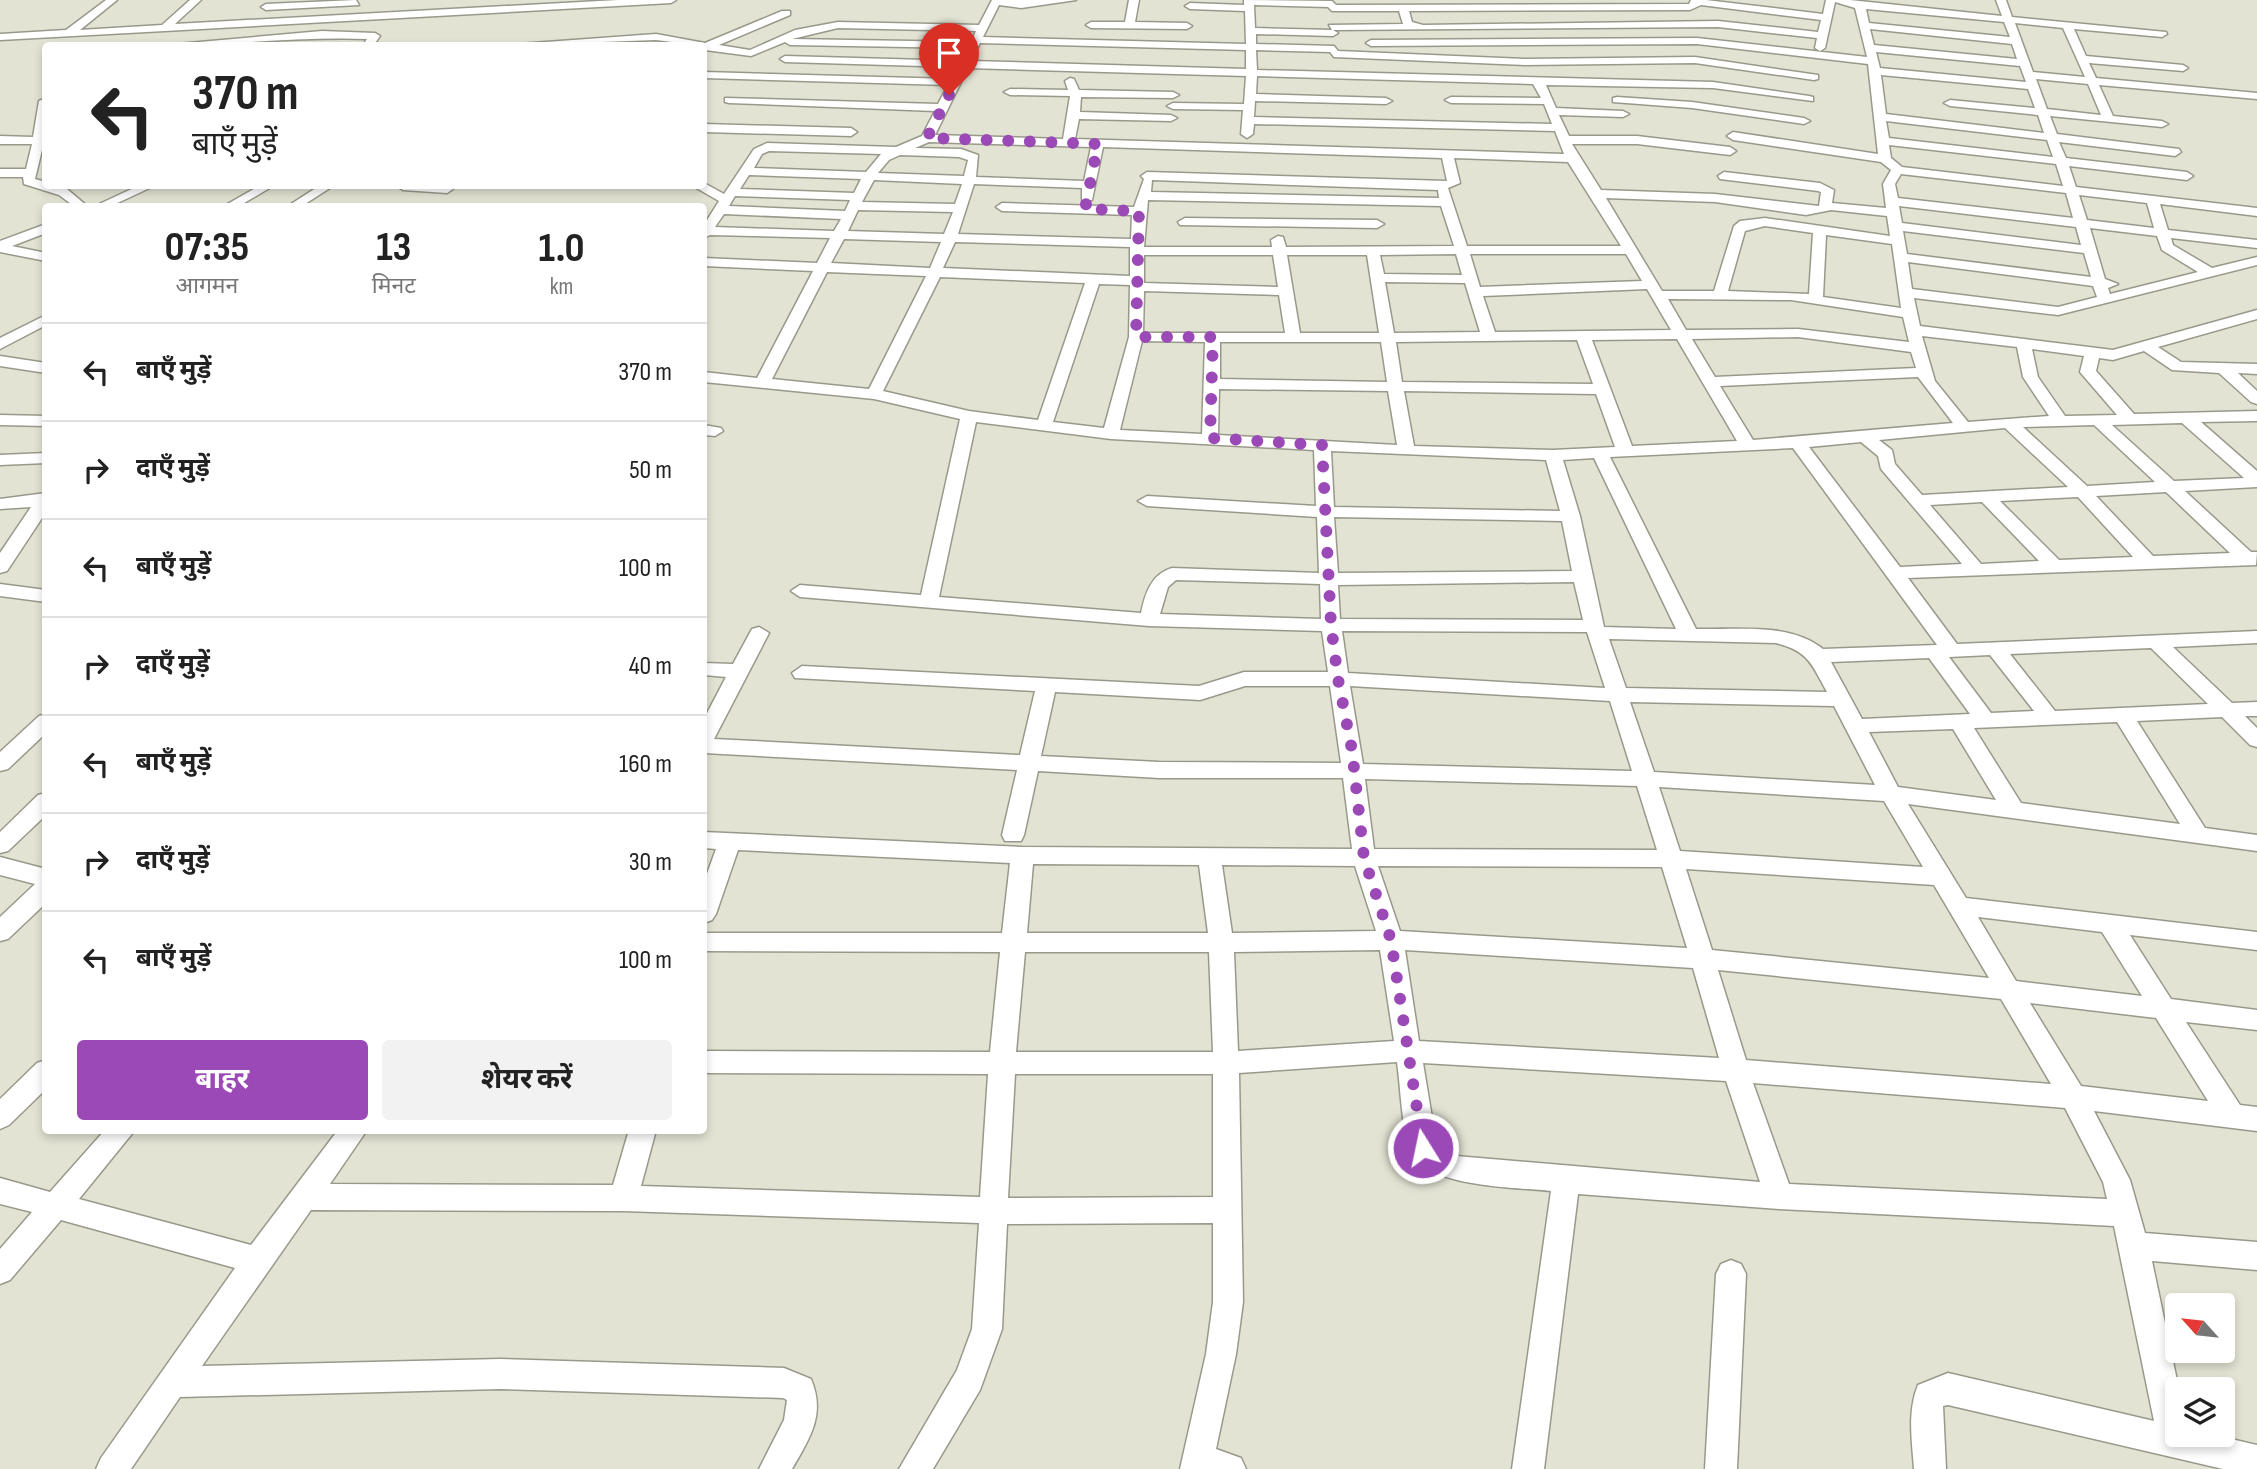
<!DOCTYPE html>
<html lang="hi">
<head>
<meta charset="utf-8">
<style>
  :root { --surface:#fff; --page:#f2f2f2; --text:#222; --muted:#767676; --line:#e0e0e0; --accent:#9c49b8 }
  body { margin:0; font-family:"Sofia Sans Condensed","Noto Sans Devanagari",sans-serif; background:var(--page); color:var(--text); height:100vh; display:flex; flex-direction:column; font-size:26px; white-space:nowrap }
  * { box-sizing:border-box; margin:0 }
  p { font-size:23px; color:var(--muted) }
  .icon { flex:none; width:38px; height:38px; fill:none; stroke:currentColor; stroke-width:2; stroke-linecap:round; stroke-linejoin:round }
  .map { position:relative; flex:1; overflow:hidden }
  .drawer { position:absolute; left:42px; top:203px; width:665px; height:931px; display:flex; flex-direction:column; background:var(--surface); border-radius:7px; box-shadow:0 4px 10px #0003 }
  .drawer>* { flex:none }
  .banner { position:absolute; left:42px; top:42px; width:665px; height:147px; border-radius:7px; box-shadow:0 4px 10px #0003; background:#fff; color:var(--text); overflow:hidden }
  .needle { width:46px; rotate:297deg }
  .tools { position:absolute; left:2165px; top:1293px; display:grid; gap:14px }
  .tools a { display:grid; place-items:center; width:70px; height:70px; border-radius:7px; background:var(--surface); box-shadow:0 4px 10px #0003; font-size:35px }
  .pin { position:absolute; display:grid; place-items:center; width:60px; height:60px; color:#fff; margin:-72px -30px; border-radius:50% 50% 50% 0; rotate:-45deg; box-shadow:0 0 7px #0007 }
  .pin .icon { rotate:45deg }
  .me { position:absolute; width:77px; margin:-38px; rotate:350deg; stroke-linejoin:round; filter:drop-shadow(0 0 5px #0008) }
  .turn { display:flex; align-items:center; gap:24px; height:147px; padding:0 35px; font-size:32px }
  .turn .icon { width:91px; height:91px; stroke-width:2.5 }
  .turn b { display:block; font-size:49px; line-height:60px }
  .eta { display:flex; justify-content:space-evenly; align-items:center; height:119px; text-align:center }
  .eta b { font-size:42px; font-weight:700; line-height:49px }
  .action { display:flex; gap:14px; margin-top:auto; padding:14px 35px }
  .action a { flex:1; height:80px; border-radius:7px; background:var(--accent); color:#fff; font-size:28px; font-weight:700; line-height:80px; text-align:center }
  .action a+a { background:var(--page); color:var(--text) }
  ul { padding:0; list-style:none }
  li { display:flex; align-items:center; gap:21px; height:98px; padding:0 35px; border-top:2px solid var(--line) }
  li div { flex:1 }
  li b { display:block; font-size:26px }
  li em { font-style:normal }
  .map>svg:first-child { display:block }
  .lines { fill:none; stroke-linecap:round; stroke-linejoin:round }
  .minor-casing { stroke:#99998b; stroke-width:3 }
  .minor { fill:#fff; fill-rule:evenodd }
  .route { stroke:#9c49b8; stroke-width:12; stroke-dasharray:0 21.6 }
</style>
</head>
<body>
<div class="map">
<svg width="2257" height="1469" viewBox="0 0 2257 1469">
  <rect width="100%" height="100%" fill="#e3e3d4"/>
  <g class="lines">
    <g class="minor-casing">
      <path id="minor" d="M106,0H117L80,30L162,25L190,0H201L175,24L618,0H676L671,3L0,40V34L66,30Z
        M356,0L359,5L266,10L261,7L266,4Z
        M992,0H1076L1021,8L999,5L983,37L1246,44L1245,11L1190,9L1185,6L1190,3L1244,5V0L1332,1L1336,5L1689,4L1691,0H1706L1823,14L1826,0H1850L2002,16L1996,0H2006L2012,17L2166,32L2167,34L2162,37L2074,29L2086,56L2183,65L2188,68L2183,71L2089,63L2096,78L2257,93V99L2099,85L2113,116L2162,121L2168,124L2162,127L2050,116L2057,134L2179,149L2181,152L2175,156L2059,142L2066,158L2187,172L2193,176L2187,180L2069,166L2076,187L2257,208V216L2160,204L2168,230L2257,240V248L2171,238L2173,245L2212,268L2257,257V265L2058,315L1914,298L1920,326L2113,350L2257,310V319L2158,347L2181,362L2257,364V374L2238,373L2257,391V404L2251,402L2219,373L2172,370L2144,351L2113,360L2099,358L2096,371L2134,414L2257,411V421L2201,422L2257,471V487L2185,491L2251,552H2257L2256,565L1908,578L1957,644L2257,631V643L2173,647L2232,703L2257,702V716H2245L2257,728V747L2250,745L2222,717L2137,721L2205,828L2257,835V851L1908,804L1966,898L2257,932V950L2130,935L2171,999L2257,1010V1030L2186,1022L2240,1105L2257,1107V1131L2094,1111L2130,1180L2145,1233L2257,1242V1270L2152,1261L2179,1390L2177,1435H2214L2257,1445V1469H2223L1948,1405L1943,1406L1946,1469H1914C1912,1441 1907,1412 1918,1385L1948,1373L2154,1421L2114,1226L1779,1209L1578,1194L1544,1469H1512L1551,1191C1516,1187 1423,1188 1410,1149C1401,1123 1401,1090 1397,1062L1239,1073L1243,1302L1236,1354L1216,1449L1241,1458L1246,1469H1180L1206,1354L1213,1302V1223L1007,1224L1002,1329L980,1390L933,1469H899L957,1370L972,1329L979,1223L623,1211L311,1210L202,1366L500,1359L784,1368L811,1379C826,1414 810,1438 792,1469H759L784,1420L787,1400L783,1398L500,1389L180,1397L131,1469H96L101,1458L235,1268L61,1220L10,1280L0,1284V1249L32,1212L0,1204V1178L50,1192L105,1130H135L79,1199L251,1245L338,1130H367L330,1184L613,1185L629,1130H656L641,1186L980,1197L988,1074L704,1073V1051L990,1052L1000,952L704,951V933H1002L1010,863L738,850L716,914L712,920L704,923V882L716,849L704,848V832L1022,847L1352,849L1343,778H1159L1038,771L1024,835L1021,841H1005L1002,835L1017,770L704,753V719L726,677L704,675V663L733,664L752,629L759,627L769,633L714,739L1020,755L1035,691L795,678L792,673L802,666L1199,686L1244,672H1328L1322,631L1149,626L800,597L791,591L800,585L921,595L960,419L874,399L704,382V372L757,378L813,271L704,266V258L817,263L830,238L710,235L704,238V225L719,201L693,186L704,183L724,194L754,149L767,143L896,147L922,136L935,111L729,103L725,102V98L938,104L948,85L704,78V72L952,79L957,67L785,62L780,59L785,56L961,61L967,48L790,45L785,42L751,56L705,50L704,46L656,40L492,46L656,34L705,43L782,11H790V15L719,45L750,50L795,30L838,22L979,25ZM1835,2L1855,8L1867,57L1697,38L1371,40L1366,43L1371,46L1697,44L1868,64L1878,154L1733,132L1727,136L1733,140L1881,162L1891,170L1883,184L1886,208L1832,203L1834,190L1820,183L1724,172L1718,176L1720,179L1818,191L1821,192L1819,206L1715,194L1601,190L1572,144H1637L1730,155L1736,151L1730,147L1637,136H1569L1559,115L1623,117L1629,114L1623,111L1556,108L1546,85L1713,88L1813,101V97L1809,96L1713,82L1257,70L1256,50L1330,52L1334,57L1525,65L1695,63L1814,80L1818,79V75L1695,57L1525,59L1338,51L1334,46L1256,44V34L1333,36L1338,33L1333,30L1718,27L1817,38L1815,48L1820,51L1825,48ZM1254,5L1328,7L1332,11H1399L1403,24L1329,25L1332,30L1255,28ZM1701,5L1821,20L1818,32L1718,21L1423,25L1412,22L1409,11L1690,10ZM1866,9L2004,22L2010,37L1869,23ZM2015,23L2063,28L2085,77L2033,72ZM838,28L976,31L971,42L792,39ZM1870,29L2012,44L2017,59L1874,45ZM980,43L1246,50V69L971,61ZM1876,52L2020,66L2026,82L1880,68ZM968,68L1246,76L1244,104L1173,103L1167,106L1173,109L1243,110L1241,134L1247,138L1253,134L1254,124L1555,131L1564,154L1075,139L1079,119L1171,121L1177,118L1171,115L1080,112L1081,97L1173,98L1179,95L1173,92L1079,90L1074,79L1070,78L1065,81L1068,90L1010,89L1004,92L1010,95L1070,96L1063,139L935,135ZM1881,75L2028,89L2035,108L1950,100L1944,103L1950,106L2038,115L2044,133L1886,114ZM1257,76L1533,84L1541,98L1451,97L1445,100L1451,103L1544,104L1552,124L1254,117L1255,101L1386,104L1392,101L1386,98L1256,94ZM2036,79L2088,84L2101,115L2047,109ZM1886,121L2047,140L2053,157L1889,138ZM929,142L1091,147L1084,181L976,177L978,155L961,149L915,148ZM1889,145L2056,164L2063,186L1902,167L1891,158ZM1103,147L1442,158L1447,181L1147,172L1141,176L1144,179L1134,207L1002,203L996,207L1002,211L1132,215L1131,239L958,234L974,184L1082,188V200H1092ZM769,151L881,154L866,172L754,168L762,154ZM900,155L959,157L968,160L964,176L878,173L889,160ZM1454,158L1568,162L1621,246H1467L1448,188L1460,183ZM1901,174L2066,193L2073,218L1898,198L1895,184ZM749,175L861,179L854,193L740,189ZM874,180L962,184L955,204L862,202ZM1152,180L1438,190L1439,198L1151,192ZM2079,195L2147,203L2154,228L2087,220ZM735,196L850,200L845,211L729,206ZM1606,198L1715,202L1806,215L1831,210L1887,216L1890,236L1765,218L1740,221L1734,226L1714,291H1662ZM1148,200L1441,206L1454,246L1286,247L1283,237L1278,236L1271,240L1272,247H1144ZM1899,206L2076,227L2081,245L1902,223ZM858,210L953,212L944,234L848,231ZM724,214L841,219L834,231L715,227ZM1765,226L1813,233L1809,294L1728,291L1745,231ZM2090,228L2157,236L2162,250L2198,272L2110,294L2108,288L2118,284L2105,279ZM1903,231L2084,253L2091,277L1907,254ZM1826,235L1892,244L1901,308L1823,297ZM844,239L941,242L930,268L831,263ZM955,242L1130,247V276L943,268ZM1456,254L1462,275L1384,274L1380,255ZM1470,254H1626L1642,281L1480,287ZM1144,255H1273L1278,287L1144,283ZM1287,255H1367L1379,333H1300ZM1908,262L2093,286L2097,297L2058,307L1912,289ZM827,272L926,276L869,389L772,379ZM940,277L1085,283L1038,420L969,411L883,391ZM1385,282L1465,283L1480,332L1394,333ZM1099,284L1130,285L1129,337L1104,428L1053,422ZM1647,289L1671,330L1495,332L1483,296ZM1144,291L1279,295L1285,333H1143ZM1668,299L1791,300L1903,317L1909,342L1798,329L1686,330ZM1922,336L2017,347L2023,377L2049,416L1968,422L1935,381ZM1798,337L1911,352L1916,368L1715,377L1692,339ZM1677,339L1737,441L1632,446L1592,340ZM1577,340L1593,384L1402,382L1396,342ZM1142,341L1205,342L1202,434L1120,430ZM1220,342H1381L1387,382L1220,379ZM2032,349L2084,356L2080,372L2117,415L2065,416L2038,377ZM1918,377L1953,423L1753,440L1720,386ZM1219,389L1388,391L1397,445L1218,435ZM1404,391L1596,394L1615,447L1553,450L1414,446ZM976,422L1111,439L1314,450L1316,506L1147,496L1138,501L1147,506L1317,517L1319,573L1172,568C1151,574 1145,594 1141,613L939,597ZM2182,423L2244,478L2174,481L2112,425ZM2094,425L2155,482L2087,486L2023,427ZM2005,428L2068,487L1922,495L1895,464L1892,450L1879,440ZM1861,442L1878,456L1881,469L1962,564L1900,567L1809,447ZM1793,448L1937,645L1823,649C1790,622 1736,630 1696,629L1610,457ZM1331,451L1546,460L1560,511L1334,507ZM1594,458L1676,629L1604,627L1580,516L1563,460ZM2166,492L2230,553L2153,556L2096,496ZM2078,497L2133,557L2059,560L2000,501ZM1982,502L2039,561L1981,564L1930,505ZM1334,517L1562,521L1572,571L1338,573ZM1176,580L1320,584L1321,619L1160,614L1168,587ZM1574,582L1583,620L1340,619L1338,585ZM1342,631L1587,632L1605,688L1348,673ZM1609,639L1776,643C1809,652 1811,663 1827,692L1626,688ZM2151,648L2208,704L2055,711L2010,654ZM1990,655L2034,711L1991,713L1949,657ZM1929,658L1970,714L1862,719L1831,662ZM1245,686H1330L1341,763L1159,762L1041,756L1055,692L1200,700ZM1350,686L1610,701L1632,771L1363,764ZM1630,702L1834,706L1875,785L1654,772ZM2117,722L2180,824L2021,803L1974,728ZM1953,729L1996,800L1898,787L1869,732ZM1365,779L1637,786L1657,850L1374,849ZM1659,787L1884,801L1923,867L1680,851ZM1033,864L1199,865L1208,933H1027ZM1222,865L1355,866L1376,931L1232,933ZM1378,866L1662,867L1687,948L1400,931ZM1686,869L1934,885L1989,978L1712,950ZM1978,917L2102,932L2142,996L2016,981ZM1380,950L1394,1041L1238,1051L1234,952ZM1405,950L1693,968L1719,1058L1419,1041ZM1025,952H1209L1213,1052H1016ZM1718,970L2001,999L2051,1084L1746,1060ZM2030,1003L2156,1018L2208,1101L2081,1086ZM1423,1063L1726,1081L1760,1182L1456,1156L1436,1142ZM1015,1074H1213V1197L1008,1198ZM1753,1083L2065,1108L2103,1182L2107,1199L1789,1184Z
        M1129,0H1139L1135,22L1187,23L1192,26L1187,29L1091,28L1086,25L1091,22H1125Z
        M322,31L375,33L380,36L373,46H362L367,39C297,36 225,46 154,46Z
        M1617,97L1692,102L1804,118L1810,121L1804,124L1692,108L1613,102V98Z
        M46,98V133L35,179L46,182V186L67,189L87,206H74L59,195L24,184L23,177H0V169H26L32,144H0V136L33,137L39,101Z
        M704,124L851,128L857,132L851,136L704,132Z
        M138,186H154L111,206H95Z
        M259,186H273L239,206H224Z
        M319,186H333L302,206H288Z
        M397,186H448L453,189L447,193L403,190Z
        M1185,218L1377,220L1384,224L1377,228L1180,225L1178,222Z
        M46,224V233L12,246L46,253V261L0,252V241Z
        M46,315V325L0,349V338Z
        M0,356L46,363V373L0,366Z
        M0,415L46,416V426L0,425Z
        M704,425L721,428L723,431L715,436L704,435Z
        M46,453V463L0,465V455Z
        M46,493V512L7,571L0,573V553L31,507L0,509V499Z
        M0,584L46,590V602L0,596Z
        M46,714V733L8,769L0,771V752L39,716Z
        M46,793V815L8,851L0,853V832L38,795Z
        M0,857L46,869V903L8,939L0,941V917L35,884L0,875Z
        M46,1060V1089L9,1125L0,1129V1099L37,1063Z
        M1731,1260L1741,1264L1746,1274L1737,1469H1705L1716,1274L1721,1264Z"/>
    </g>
    <use href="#minor" class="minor"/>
  </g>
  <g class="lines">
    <path class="route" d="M949,95L927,138L1098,144L1085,209L1139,211L1136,337H1213L1210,438L1322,445L1331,625L1338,679L1352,750L1364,858L1391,940L1423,1148"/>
  </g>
</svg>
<div class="tools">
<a><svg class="needle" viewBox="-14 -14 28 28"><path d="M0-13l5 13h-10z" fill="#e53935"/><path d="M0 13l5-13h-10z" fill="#767676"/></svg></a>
<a><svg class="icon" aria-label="layers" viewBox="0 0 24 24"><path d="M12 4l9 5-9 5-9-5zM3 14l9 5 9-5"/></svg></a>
</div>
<div class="pin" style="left:949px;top:95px;background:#d93025"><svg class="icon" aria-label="arrive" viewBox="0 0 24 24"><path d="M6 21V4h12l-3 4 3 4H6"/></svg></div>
<svg class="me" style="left:1423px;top:1148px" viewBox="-20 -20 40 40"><circle r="17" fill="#9c49b8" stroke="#fff" stroke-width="3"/><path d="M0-11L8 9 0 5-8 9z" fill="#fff"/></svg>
<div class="banner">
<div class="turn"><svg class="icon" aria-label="left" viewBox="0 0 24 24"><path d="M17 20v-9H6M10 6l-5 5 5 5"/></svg><div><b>370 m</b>बाएँ मुड़ें</div></div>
</div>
<section class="drawer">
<div class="eta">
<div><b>07:35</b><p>आगमन</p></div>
<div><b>13</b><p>मिनट</p></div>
<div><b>1.0</b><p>km</p></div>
</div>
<ul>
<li><svg class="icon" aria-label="left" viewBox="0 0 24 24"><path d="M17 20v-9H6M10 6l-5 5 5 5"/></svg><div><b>बाएँ मुड़ें</b></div><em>370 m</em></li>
<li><svg class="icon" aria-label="right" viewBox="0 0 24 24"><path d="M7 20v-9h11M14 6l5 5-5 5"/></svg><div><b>दाएँ मुड़ें</b></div><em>50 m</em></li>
<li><svg class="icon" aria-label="left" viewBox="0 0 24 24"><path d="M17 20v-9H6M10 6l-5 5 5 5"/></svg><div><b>बाएँ मुड़ें</b></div><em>100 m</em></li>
<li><svg class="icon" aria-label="right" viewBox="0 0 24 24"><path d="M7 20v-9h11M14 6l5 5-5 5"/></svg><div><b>दाएँ मुड़ें</b></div><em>40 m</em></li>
<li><svg class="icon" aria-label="left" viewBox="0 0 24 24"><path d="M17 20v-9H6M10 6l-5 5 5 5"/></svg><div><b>बाएँ मुड़ें</b></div><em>160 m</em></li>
<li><svg class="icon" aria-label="right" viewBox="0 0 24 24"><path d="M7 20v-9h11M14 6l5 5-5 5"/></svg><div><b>दाएँ मुड़ें</b></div><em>30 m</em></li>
<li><svg class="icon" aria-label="left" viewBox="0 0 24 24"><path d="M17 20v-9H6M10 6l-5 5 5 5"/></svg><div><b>बाएँ मुड़ें</b></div><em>100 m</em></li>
</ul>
<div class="action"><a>बाहर</a><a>शेयर करें</a></div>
</section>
</div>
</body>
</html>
